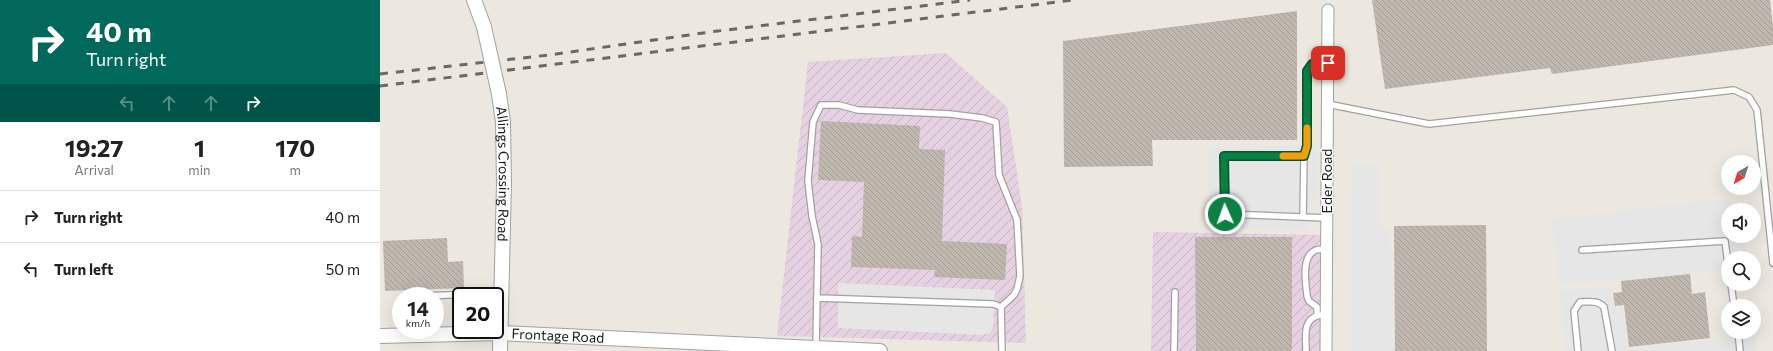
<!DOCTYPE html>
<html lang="en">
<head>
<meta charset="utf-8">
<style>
  :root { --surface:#fff; --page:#f6f6f6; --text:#222; --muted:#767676; --line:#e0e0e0 }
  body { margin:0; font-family:Commissioner,sans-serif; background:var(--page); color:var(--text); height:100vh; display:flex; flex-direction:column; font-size:15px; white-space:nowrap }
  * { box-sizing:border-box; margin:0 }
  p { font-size:13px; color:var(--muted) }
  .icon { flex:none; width:22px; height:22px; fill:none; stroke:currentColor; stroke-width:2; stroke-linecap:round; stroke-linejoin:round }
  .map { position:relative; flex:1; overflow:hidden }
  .panel { display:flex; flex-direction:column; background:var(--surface); width:380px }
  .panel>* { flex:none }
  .banner { background:#00695c; color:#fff; overflow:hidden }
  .needle { width:26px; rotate:219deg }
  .fabs { position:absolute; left:1341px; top:155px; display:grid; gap:8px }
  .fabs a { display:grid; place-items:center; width:40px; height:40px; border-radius:50%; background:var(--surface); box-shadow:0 4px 16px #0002; font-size:20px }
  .speed { position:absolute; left:12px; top:287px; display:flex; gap:8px; font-size:20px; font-weight:700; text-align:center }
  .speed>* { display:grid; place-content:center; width:52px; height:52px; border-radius:50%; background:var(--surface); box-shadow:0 4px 16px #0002; line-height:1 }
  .speed small { font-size:10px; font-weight:400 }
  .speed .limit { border:2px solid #111; border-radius:6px; background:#fff; color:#111 }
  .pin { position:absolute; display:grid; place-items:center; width:34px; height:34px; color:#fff; margin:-17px; border-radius:8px; box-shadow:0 2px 6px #0006 }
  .me { position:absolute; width:44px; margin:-22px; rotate:358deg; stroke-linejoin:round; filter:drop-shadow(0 0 3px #0008) }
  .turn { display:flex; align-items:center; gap:14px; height:84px; padding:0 20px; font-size:18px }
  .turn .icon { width:52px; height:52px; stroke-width:2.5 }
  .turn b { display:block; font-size:28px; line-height:34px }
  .lanes { display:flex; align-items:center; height:38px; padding:0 20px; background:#0003; justify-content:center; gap:20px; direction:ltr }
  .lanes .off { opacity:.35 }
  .eta { display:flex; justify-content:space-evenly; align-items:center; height:68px; text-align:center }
  .eta b { font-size:24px; font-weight:700; line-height:28px }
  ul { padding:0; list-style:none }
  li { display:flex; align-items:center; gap:12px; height:52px; padding:0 20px; border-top:1px solid var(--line) }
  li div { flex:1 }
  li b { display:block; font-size:15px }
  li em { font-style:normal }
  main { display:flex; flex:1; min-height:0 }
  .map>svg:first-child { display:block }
  .industrial { fill:url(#industrial-furrows) }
  .parking { fill:#e6e6e6 }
  .building { fill:url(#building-back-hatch) }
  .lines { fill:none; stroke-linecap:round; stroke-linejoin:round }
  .service-casing { stroke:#a1a1a1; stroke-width:8 }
  .minor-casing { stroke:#a1a1a1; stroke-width:13 }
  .tertiary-casing { stroke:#a1a1a1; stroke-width:16 }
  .service { stroke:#fff; stroke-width:5.5 }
  .minor { stroke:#fff; stroke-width:11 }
  .tertiary { stroke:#fff; stroke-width:14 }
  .rail { stroke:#686868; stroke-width:3; stroke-dasharray:8 8; stroke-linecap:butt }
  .tertiary-bridge-casing { stroke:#a1a1a1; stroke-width:16; stroke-linecap:butt }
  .tertiary-bridge { stroke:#fff; stroke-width:14 }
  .route-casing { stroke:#07532c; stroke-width:10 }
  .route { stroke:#0b8043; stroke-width:7 }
  .slow { stroke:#f59e0b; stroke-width:7 }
  .labels { text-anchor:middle; stroke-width:3; stroke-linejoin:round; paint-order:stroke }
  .street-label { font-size:14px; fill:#1a1a1a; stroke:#fff }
</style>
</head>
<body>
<main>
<section class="panel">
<div class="banner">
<div class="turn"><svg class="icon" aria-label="right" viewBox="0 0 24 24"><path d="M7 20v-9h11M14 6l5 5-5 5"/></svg><div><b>40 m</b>Turn right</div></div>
<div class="lanes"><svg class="icon off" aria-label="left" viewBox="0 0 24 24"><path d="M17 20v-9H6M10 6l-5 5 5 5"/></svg><svg class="icon off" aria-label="ahead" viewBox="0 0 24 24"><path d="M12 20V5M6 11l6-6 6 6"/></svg><svg class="icon off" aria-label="ahead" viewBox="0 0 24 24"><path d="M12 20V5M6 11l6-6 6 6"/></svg><svg class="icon" aria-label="right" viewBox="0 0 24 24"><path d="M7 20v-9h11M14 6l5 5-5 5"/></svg></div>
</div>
<div class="eta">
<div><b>19:27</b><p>Arrival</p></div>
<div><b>1</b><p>min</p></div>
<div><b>170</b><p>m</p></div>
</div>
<ul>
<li><svg class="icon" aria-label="right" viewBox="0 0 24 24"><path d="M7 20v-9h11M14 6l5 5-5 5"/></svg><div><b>Turn right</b></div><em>40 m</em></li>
<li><svg class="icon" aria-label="left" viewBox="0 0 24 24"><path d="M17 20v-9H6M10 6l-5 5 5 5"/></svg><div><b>Turn left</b></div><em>50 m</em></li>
</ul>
</section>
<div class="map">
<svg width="1393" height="351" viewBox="0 0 1393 351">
  <defs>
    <pattern id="industrial-furrows" width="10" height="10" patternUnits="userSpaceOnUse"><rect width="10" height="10" fill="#e6d1e2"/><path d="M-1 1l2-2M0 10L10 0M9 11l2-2" fill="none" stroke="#c5b3c1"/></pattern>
    <pattern id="building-back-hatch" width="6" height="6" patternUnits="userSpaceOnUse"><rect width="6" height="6" fill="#c0b7af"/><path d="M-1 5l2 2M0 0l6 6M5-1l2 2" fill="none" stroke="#a49d96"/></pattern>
  </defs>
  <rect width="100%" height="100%" fill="#ede8df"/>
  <path class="industrial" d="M566,53L627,107L642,206L646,343L397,336L428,62Z
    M773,232L944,235L942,351H771Z"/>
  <path class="parking" d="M937,145V200L929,208L928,230L829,227V148L885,149V146Z
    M972,164H999V225L1003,228H1010L1011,273L1013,274L1014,351H971Z
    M1349,198L1351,210H1348V236H1364L1367,258H1348V269L1242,281L1241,279L1179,285L1172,219Z
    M458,283L615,290L613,328L610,333L603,335L458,328Z
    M1231,287L1234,308L1243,307L1248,348L1375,335L1377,351H1186L1180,291Z"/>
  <path class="building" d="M992,0H1390L1393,26V45L1172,74L1170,68L1005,89Z
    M917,11V140H772L773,166L684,167L683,41Z
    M441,121L540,126L539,149L565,150L562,241L627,244L625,280L554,277L555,270L471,267L472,236L482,237L484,182L438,180Z
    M1106,225L1107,351H1015L1014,226Z
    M815,237H912V351H816Z
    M67,238L68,262L83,261L84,288L5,291L3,241Z
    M1310,274L1312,294L1325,292L1330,338L1249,347L1244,305L1235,306L1233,293L1242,292L1241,281Z"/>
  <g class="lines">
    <g class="service-casing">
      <path id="service" d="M947,104L1049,124L1354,90L1369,97L1377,110L1393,263
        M923,217L924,156
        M947,218L845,214L844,156H924L927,146V71L932,64L948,63
        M1202,250L1345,241L1348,264
        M1351,284L1354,306
        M42,296L121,293
        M438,298L613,304L621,307L622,351
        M937,316V307L929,301L927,296C926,284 921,258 934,251C937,249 942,249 946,249
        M1358,332L1360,351
        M436,347L438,244L432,216L428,181L433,122L441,105H459L478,110L570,114L602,118L616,122L619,175L637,220L640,276L637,289L634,295L621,307
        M794,351L795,292
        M926,351C926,336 922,319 940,315
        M1198,351L1194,311L1200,302C1210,302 1218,300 1224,307L1232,351"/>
    </g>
    <g class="minor-casing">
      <path id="minor" d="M946,351L948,10"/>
    </g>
    <g class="tertiary-casing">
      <g id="tertiary">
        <path d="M94,0L104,27"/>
        <path id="s1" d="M119,94L123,122L124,183L120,351"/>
        <path id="s2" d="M0,336L120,333L500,351"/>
      </g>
    </g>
    <use href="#service" class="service"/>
    <use href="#minor" class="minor"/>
    <use href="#tertiary" class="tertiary"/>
    <path class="rail" d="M0,74L169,55L330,32L590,0
      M0,86L693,0"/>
    <g class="tertiary-bridge-casing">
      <path id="tertiary-bridge" d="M104,27L119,94"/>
    </g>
    <use href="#tertiary-bridge" class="tertiary-bridge"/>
  </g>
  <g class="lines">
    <g class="route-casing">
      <path id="route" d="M845,214L844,156H924L927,146V71L932,64L948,63"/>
    </g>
    <use href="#route" class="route"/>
    <path class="slow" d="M903,156H924L927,146V128"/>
  </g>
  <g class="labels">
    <g class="street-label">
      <text dy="5" stroke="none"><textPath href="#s1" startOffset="80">Allings Crossing Road</textPath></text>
      <text transform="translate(947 181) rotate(-90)" y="5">Eder Road</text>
      <text dy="5" stroke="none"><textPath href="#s2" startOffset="178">Frontage Road</textPath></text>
    </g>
  </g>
</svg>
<div class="fabs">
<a><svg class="needle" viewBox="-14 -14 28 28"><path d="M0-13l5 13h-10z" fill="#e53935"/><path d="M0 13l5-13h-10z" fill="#767676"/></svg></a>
<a><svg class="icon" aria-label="sound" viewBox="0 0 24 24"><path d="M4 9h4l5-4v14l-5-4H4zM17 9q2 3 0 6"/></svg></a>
<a><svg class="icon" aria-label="search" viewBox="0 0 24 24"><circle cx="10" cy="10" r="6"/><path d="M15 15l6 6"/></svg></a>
<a><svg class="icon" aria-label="layers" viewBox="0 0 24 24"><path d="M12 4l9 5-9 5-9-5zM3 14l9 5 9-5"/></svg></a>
</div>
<div class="speed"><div>14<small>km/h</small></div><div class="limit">20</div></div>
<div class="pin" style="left:948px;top:63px;background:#d93025"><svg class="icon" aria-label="arrive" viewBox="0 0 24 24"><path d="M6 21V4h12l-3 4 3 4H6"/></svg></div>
<svg class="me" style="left:845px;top:214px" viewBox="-20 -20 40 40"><circle r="17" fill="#0b8043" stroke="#fff" stroke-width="3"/><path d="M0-11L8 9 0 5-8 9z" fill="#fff"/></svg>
</div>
</main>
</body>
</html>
